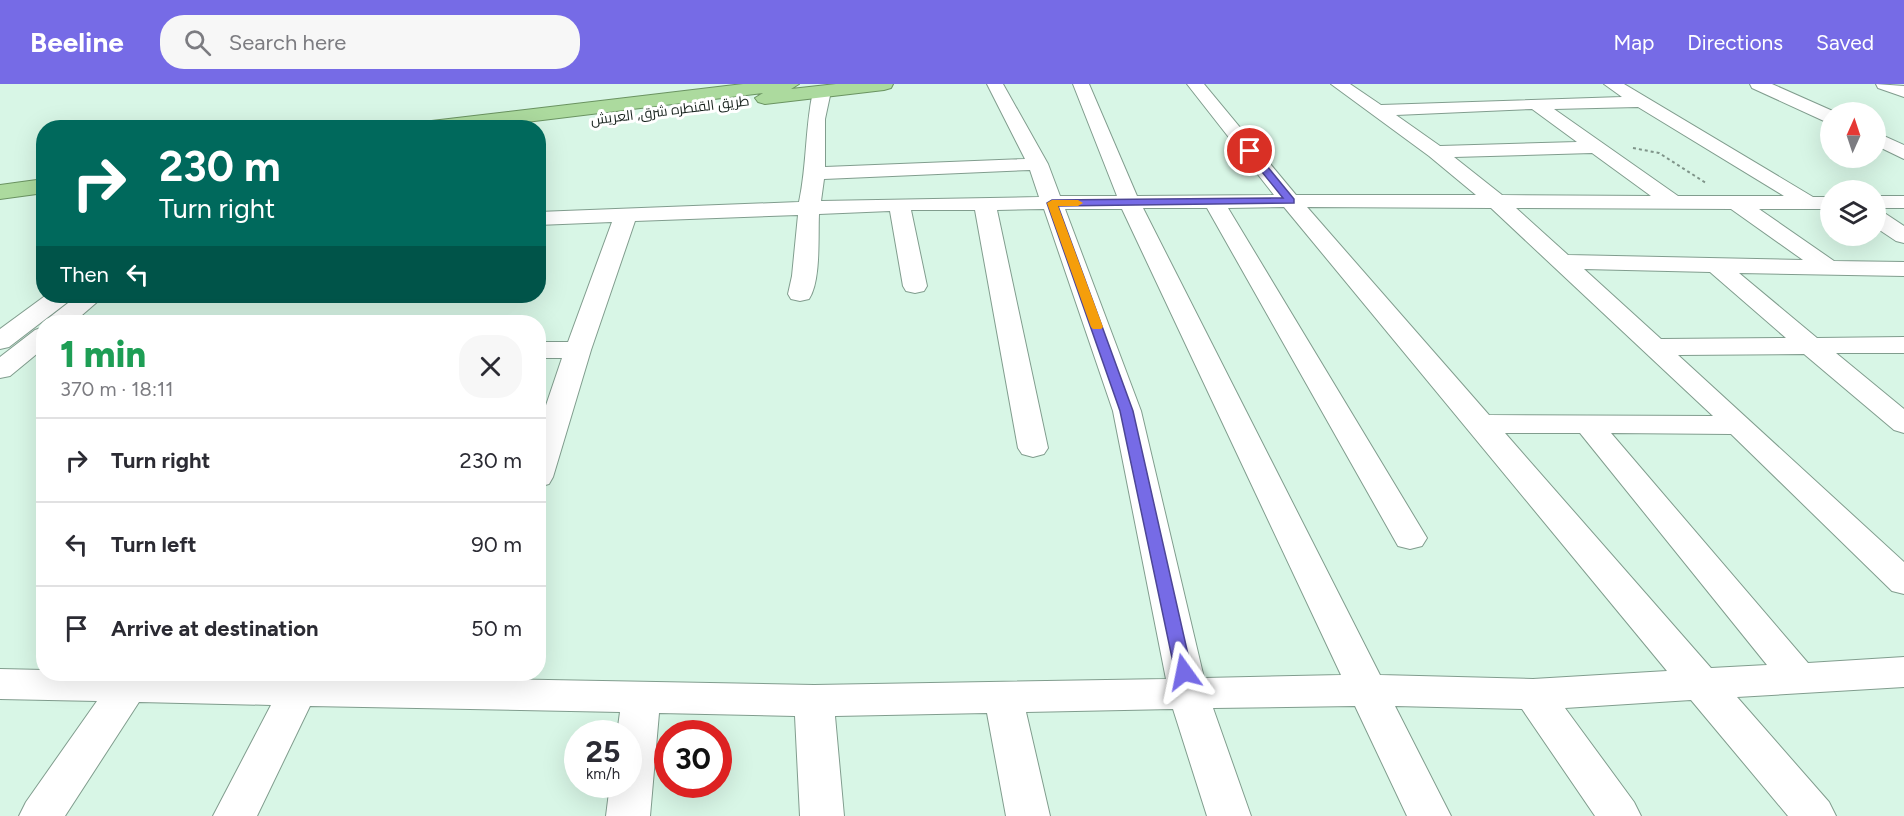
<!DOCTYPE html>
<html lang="en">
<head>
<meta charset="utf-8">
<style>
  :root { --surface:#fff; --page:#f7f7f7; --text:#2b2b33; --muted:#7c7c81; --line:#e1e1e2; --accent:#766be6 }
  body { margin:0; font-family:Figtree,Cairo,sans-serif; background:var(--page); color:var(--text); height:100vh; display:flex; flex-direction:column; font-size:22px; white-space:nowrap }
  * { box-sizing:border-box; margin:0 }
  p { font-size:20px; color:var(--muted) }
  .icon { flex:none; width:33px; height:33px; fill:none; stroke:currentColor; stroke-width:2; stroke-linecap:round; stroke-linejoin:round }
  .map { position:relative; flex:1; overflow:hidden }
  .panel { position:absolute; left:36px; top:231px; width:510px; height:366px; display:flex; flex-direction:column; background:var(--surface); border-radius:24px; box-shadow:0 6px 24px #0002 }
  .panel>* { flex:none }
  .banner { position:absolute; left:36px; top:36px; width:510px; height:183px; border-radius:24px; box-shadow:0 6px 24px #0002; background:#00695c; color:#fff; overflow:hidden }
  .needle { width:39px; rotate:3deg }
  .buttons { position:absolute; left:1820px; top:18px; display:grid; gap:12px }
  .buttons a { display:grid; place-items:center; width:66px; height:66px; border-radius:50%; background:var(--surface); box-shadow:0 6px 24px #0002; font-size:30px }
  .speed { position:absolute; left:564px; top:636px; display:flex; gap:12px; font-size:30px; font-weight:700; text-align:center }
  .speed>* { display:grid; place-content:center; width:78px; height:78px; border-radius:50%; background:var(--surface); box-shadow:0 6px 24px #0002; line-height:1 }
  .speed small { font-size:15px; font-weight:400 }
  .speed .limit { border:9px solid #d22; background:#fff; color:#111 }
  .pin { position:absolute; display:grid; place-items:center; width:51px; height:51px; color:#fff; margin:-26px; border:3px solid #fff; border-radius:50%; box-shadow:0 2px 6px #0007 }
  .me { position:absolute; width:66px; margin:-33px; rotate:348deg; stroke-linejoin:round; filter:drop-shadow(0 0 4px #0008) }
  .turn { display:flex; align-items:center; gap:21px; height:126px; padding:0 24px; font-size:27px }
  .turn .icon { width:78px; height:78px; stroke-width:2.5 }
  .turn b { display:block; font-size:42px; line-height:51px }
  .then { display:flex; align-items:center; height:57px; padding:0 24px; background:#0003; gap:12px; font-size:22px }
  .round { display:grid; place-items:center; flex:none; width:63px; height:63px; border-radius:24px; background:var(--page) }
  .headline { display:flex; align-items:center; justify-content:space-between; height:102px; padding:0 24px }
  h1 { font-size:36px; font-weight:800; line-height:45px; color:#1e9e55 }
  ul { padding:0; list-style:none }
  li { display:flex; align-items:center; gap:18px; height:84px; padding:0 24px; border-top:2px solid var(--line) }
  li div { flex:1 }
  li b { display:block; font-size:22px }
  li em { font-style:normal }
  header { display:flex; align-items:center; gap:36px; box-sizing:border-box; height:84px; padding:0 30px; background:var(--accent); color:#fff }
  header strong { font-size:28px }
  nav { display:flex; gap:33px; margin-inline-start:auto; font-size:21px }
  .search { width:420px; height:54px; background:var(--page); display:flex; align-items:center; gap:15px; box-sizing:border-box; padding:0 21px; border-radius:24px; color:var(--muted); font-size:22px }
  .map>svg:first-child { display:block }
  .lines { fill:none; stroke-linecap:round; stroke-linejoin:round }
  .minor-casing { stroke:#819d8e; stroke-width:2 }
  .trunk-casing { stroke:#6a9361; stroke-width:2 }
  .path { stroke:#7f9489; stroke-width:2; stroke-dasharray:3 3; stroke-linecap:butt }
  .minor { fill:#fff; fill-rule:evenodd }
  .trunk { fill:#acda9e; fill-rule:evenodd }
  .route { fill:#766be6; stroke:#4d4696; stroke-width:1.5 }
  .slow { fill:#f59e0b }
  .labels { text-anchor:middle; stroke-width:6; stroke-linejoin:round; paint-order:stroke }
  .far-street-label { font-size:14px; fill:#16211c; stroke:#fff }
</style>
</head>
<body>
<header>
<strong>Beeline</strong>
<div class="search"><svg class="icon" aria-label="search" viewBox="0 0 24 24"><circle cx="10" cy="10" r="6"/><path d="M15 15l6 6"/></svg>Search here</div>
<nav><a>Map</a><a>Directions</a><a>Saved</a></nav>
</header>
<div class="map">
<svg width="1904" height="732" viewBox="0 0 1904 732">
  <rect width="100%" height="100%" fill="#d8f6e6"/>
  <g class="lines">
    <g class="minor-casing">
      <path id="minor" d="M987,0H1003L1048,80L1060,112H1117L1073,0H1089L1137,112L1274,111L1187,0H1204L1296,111H1476L1429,72L1331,0H1350L1381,21L1622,13L1604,0H1624L1813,113H1830V125H1759L1834,177L1904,178V192L1739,189L1817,254L1904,253V269H1836L1904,325V349L1894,346L1804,270L1678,271L1904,478V510L1892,507L1731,350L1611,349L1808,579L1904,573V603L1737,613L1829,718L1836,732H1788L1691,616L1565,624L1634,718L1641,732H1595L1522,625L1395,622L1451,732H1407L1355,622L1213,624L1251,732H1207L1173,625L1026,628L1050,732H1006L987,629L835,632L844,732H800L795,632L659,629L650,732H606L610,700H628V650H617L620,628L310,622L257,732H213L271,621L139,618L65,732H19L26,718L97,617L0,615V585L44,586V590H229L814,601L1166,595L1113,327L1044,125L997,126L1048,364L1044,370L1033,373L1022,370L1018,364L975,126H911L927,202L924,207L915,209L906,207L903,202L890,127L819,130C818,152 821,197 809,215L800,217L791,215L788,210L792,192L798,131L635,137L591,266L553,393L549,400L538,403V345L562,274H538V258H568L612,138L538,141V128L799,118C807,81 805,44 813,7L816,3H828L831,7L825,35V83L1025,75ZM1638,23L1784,112H1678L1554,25ZM1532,25L1577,58L1440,62L1396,31ZM1592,69L1651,112L1502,111L1454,73ZM1030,86L1039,113L821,117L824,95ZM1284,123L1667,587L1533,595L1380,591L1143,124H1207L1398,462L1410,465L1422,462L1427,454L1228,124ZM1307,123L1491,124L1713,332L1489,331ZM1516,124L1731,125L1803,176L1568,171ZM1065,125H1122L1341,591L1204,594L1141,327ZM1584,185L1710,188L1786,254L1661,255ZM1505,349H1580L1767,581L1711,584Z
        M1750,0H1772L1835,28H1830V38L1824,37L1752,4Z
        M1876,0L1904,2V13L1878,4Z
        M1875,48L1904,61V75L1875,61Z
        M1875,112H1904V124H1875Z
        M1875,127L1883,128L1904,142V159L1896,157L1875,143Z
        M45,212H72L69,217L9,263L0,265V245Z
        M77,212H104L74,238H47L50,233Z
        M44,243V264L10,292L0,294V273L35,246Z"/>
    </g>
    <g class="trunk-casing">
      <path id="trunk" d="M743,0H799L791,5L836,0H893L891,4L884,6L765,20L758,18L755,14L763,9L477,44H413L416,40L423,38Z
        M44,95V109L0,115V101Z"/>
    </g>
    <path class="path" d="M1633,64L1659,69L1706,99"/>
    <use href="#minor" class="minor"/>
    <use href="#trunk" class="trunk"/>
  </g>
  <path class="route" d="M1250,64L1253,65L1294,115V119L1058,122L1133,327L1192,588L1190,593L1184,595L1177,593L1175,588L1120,327L1047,119L1052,116L1283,114L1245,67Z"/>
  <path class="slow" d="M1052,116H1078L1083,119L1078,122H1058L1103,243L1101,245H1093L1091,243L1047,119Z"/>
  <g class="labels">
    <g class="far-street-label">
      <text transform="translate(670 26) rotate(-7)" y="5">طريق القنطره شرق, العريش</text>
    </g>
  </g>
</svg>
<div class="buttons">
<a><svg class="needle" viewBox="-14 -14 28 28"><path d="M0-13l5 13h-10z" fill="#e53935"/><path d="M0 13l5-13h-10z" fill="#7c7c81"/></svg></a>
<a><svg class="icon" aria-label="layers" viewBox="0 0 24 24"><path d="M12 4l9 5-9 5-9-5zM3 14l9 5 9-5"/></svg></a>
</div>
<div class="speed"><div>25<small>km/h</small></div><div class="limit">30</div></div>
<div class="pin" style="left:1250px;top:67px;background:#d93025"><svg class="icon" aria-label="arrive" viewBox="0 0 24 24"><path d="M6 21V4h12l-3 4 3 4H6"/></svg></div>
<svg class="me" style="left:1184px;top:588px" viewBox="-20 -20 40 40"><path d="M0-17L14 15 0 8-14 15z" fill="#766be6" stroke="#fff" stroke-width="4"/></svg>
<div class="banner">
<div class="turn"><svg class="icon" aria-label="right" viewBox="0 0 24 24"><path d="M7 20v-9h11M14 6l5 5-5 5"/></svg><div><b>230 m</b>Turn right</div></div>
<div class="then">Then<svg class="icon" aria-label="left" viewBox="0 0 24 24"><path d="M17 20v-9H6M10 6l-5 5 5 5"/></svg></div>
</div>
<section class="panel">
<div class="headline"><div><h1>1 min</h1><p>370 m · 18:11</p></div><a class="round"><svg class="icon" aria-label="close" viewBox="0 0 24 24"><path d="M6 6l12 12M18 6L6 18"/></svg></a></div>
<ul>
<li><svg class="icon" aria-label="right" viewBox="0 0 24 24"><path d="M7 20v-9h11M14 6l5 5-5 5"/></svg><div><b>Turn right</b></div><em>230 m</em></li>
<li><svg class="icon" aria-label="left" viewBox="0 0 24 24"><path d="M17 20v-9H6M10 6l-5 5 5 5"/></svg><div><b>Turn left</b></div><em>90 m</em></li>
<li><svg class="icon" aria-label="arrive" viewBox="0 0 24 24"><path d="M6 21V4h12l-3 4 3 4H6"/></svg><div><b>Arrive at destination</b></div><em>50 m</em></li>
</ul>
</section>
</div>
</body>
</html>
